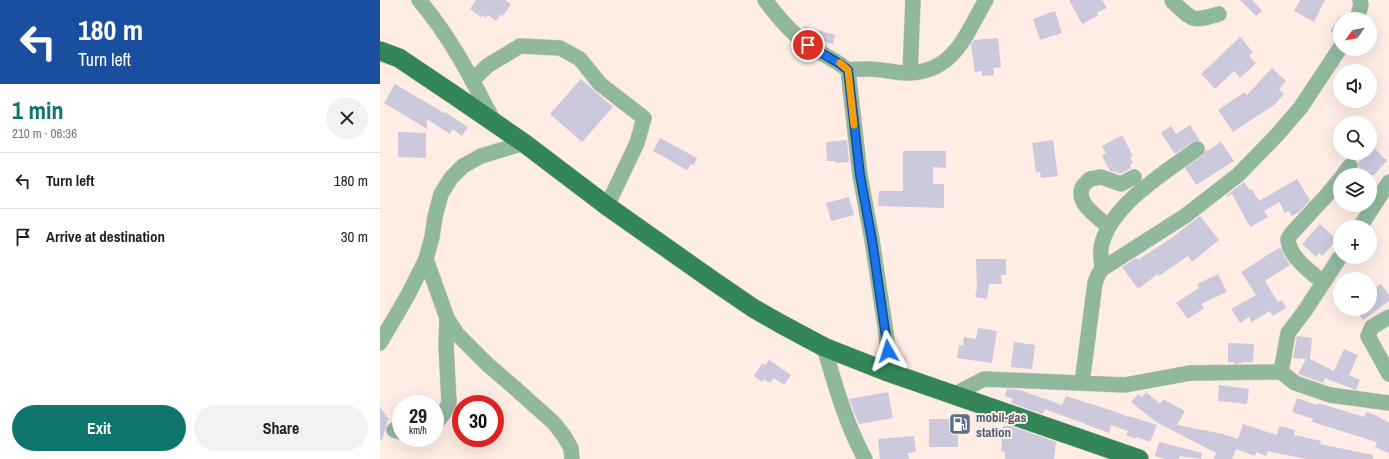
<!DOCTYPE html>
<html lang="en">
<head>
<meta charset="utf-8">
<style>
  :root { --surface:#fff; --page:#f2f2f2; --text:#202124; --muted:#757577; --line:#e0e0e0; --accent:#0f766e }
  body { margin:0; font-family:"Archivo Narrow",sans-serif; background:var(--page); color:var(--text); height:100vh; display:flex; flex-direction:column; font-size:15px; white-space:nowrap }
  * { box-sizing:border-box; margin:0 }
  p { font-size:13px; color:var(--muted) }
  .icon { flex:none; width:22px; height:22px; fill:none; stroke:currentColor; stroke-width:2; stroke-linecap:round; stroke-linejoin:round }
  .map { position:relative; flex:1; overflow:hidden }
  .details { display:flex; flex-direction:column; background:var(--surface); width:380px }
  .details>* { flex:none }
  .hud { background:#1a4fa0; color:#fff; overflow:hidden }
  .needle { width:26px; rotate:237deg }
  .controls { position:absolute; left:953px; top:12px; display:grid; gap:8px }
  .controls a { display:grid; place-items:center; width:44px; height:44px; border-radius:50%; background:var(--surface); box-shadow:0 4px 16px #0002; font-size:20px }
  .speed { position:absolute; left:12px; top:395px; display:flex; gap:8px; font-size:20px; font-weight:700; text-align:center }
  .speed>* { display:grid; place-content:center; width:52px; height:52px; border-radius:50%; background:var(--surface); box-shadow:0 4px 16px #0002; line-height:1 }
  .speed small { font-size:10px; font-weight:400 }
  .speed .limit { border:6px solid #d22; background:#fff; color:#111 }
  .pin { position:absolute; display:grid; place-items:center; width:34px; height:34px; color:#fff; margin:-17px; border:2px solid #fff; border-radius:50%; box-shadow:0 1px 4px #0007 }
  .me { position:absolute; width:44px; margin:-22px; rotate:354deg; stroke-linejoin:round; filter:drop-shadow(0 0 3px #0008) }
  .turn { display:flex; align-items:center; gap:14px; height:84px; padding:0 12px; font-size:18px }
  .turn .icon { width:52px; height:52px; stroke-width:2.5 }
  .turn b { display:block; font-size:28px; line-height:34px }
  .round { display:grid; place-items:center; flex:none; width:42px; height:42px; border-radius:21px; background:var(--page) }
  .head { display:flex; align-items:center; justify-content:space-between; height:68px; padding:0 12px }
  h1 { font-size:24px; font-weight:700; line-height:30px; color:var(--accent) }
  .primary-button { display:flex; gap:8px; margin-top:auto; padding:8px 12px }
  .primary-button a { flex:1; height:46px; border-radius:24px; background:var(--accent); color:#fff; font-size:16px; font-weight:700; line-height:46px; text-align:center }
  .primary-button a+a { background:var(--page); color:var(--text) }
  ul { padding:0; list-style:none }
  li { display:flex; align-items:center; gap:12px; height:56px; padding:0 12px; border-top:1px solid var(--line) }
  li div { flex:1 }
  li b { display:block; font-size:15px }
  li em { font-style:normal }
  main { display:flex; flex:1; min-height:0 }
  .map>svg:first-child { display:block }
  .building { fill:#ccc9dc }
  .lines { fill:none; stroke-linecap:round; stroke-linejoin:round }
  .minor-casing { stroke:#d8c9c2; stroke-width:16 }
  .major-casing { stroke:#d8c9c2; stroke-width:20 }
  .minor { stroke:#90b89d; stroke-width:15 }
  .major { stroke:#338657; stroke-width:19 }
  .route-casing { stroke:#114b97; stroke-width:10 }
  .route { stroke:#1a73e8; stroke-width:7 }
  .slow { stroke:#f59e0b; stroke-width:7 }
  .labels { text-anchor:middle; stroke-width:4; stroke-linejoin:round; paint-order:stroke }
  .service-label { font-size:13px; font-weight:bold; fill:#4e5e75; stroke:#feede5; text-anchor:start }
</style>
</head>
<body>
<main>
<section class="details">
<div class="hud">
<div class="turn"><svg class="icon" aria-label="left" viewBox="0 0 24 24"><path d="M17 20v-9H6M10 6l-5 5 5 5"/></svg><div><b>180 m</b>Turn left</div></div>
</div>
<div class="head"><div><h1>1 min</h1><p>210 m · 06:36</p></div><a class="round"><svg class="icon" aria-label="close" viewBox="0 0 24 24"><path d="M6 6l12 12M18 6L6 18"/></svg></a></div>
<ul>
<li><svg class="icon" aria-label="left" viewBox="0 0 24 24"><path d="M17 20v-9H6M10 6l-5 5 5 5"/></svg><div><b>Turn left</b></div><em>180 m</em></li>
<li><svg class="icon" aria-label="arrive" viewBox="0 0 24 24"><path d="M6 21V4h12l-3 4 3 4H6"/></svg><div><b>Arrive at destination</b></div><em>30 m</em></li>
</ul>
<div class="primary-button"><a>Exit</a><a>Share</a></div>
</section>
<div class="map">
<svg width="1009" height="459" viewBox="0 0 1009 459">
  <rect width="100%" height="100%" fill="#feede5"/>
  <path class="building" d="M96,0H125L131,4L123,16L121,14L116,21L108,15L106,18L103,15L101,17L90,9Z
    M689,0H722L727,8L717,13L718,16L702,24Z
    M860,0H872L882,11L876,16Z
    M920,0H945L934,22L914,11Z
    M675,11L682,33L660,40L653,19Z
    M960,16V31L957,35L950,31Z
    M424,26L455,35L453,44L436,39L423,30Z
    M860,37L873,52L869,56L876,63L860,78L854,71L835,89L821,74Z
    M618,38L621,67L613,68L614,75L602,76V71L595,72L591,44L594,40Z
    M892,68L906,81L899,89L904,94L894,105L853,132L838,110L865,92L867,95Z
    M201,79L233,107L202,142L170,114Z
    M15,84L64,113L65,112L88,127L82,136L73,129L70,134L47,119V129L4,103Z
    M810,125L820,141L812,142L795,154L781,133L791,126L796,134Z
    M18,132L46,133V158L18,157Z
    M742,135L753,156L750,158L753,163L750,165L751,168L740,174L737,172L730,171L722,156L726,153L722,146Z
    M280,138L317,158L314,165L311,164L307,170L273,151Z
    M467,140L469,162L456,163L455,161H447L446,142Z
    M673,140L678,176L661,178L660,172L656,173L652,143Z
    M841,142L854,161L816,185L805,168L822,156L826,150L827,151Z
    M990,144L1007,161L994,175H974L979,168L978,163L984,158L979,153H990Z
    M523,151H566V168L553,167V184H564V208L498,206L499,191H523Z
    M917,179L930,200L919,212L912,216L909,211L905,213L899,202L884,211L888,217L870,227L852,194L847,197L846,196L864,182L870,190L872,189L879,201Z
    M469,197L474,215L451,221L446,203Z
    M820,216L839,240L812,262L808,256L779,276L778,274L758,289L742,267L756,258L758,260L790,239Z
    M940,224L957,240L942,256L939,253L936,257L922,244Z
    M900,247L905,257L910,265L885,281L898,302L902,300L906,308L893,316L890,311L872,322L869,317L860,323L851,309L876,295L861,272Z
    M596,259H626V275H621L622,284H609L607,299L595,297L597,288Z
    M838,274L847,292L821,304L824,308L808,319L796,303L819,288L817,284Z
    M1001,284L1009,295V301L983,320L975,309H990V292Z
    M598,328L617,331L612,363L577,358L579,345L583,346L584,337L596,339Z
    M917,336L932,338L930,359L954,371L964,349L978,355L969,375L980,380L976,390L945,378L943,383L918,374L926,359L913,358Z
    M634,342L655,345L652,369L631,367Z
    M848,343L874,344L873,362H863V363L854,364V362H848Z
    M389,360L411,375L404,385L394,378L390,383L384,379L382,382L374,376L382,363L385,365Z
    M839,385L869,389L867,404L838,401Z
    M627,389L640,390L682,405L686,396L736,412L748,417L749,416L777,425L770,442L757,437L756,439L746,435L748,431L731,425L729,433L665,409L663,414L631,403L633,399L625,396Z
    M508,392L513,418L479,424L469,399Z
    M766,392L780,404L783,399L805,411L797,425L843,434L858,439L863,424L897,435L899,426L915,430L914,435L941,441L940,444L993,455V459H926L888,451L886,456L876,452L875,456L856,449L852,459H834L836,453L776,422L751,402L758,394L762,397Z
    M917,398L937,405L938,403L984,417L986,412L993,414L1009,423V453L995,447L997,442L932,422L933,419L912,412Z
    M0,406L8,419L2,440L0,439Z
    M549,419H578V447H549Z
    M623,426H631L676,442L674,459H625V452L621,451Z
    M534,436L536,452L528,453L529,459H500L498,439Z
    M779,442L822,453L821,459L800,456L799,459H785L775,456Z"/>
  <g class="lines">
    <g class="minor-casing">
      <path id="minor" d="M39,0C70,36 92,79 114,122
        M385,0C398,17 411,33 428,45C441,54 456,60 468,70C475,69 483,69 490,69C502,69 514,73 527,73C575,72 585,35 606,0
        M792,0L793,2C814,21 811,22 839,14
        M977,19L981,5L980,0
        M468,70L480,175L492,240L505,326L508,351L505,371
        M530,73L533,0
        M92,81L107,66L140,46L180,48L200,59L220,84L264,118L257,143L227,206
        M144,143L101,156L83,166L71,178L61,194L55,217L52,237L46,259L67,318L77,334L107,364L136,389L174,423L184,436L191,448L192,459
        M963,175L970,166
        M729,227C719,218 696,204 702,188C703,185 708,181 710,179L721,177L741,184L754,177
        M980,227L1009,182
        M722,269C722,263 720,255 721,248C728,206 785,173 817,149
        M943,283C931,271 909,258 908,239L911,234L946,196L960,179
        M1009,317L992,327L988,336L1009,374
        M0,343L28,295L46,259
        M444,347C455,385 466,424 485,459
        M901,372L908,333L924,312L960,257
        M702,383L715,283L718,275L722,269L805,216L858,175L897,135L921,107L960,48
        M573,395L604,379L745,385L810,373L901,372L915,383L950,395L1009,403
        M55,425L64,413L69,402L66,345L67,318
        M14,430L21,432"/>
    </g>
    <g class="major-casing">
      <path id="major" d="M0,51L19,58L77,97L144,143L227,206L332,280L373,308L401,324L444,347L505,371L759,459"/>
    </g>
    <use href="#minor" class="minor"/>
    <use href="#major" class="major"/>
  </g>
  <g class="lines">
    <g class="route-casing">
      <path id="route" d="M428,45L460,64L468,70L480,175L492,240L508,351"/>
    </g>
    <use href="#route" class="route"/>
    <path class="slow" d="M460,63L468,70L474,125"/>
  </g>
  <defs>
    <g id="fuel-square" transform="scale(1.15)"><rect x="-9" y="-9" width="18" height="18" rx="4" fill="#5c6f8a" stroke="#feede5"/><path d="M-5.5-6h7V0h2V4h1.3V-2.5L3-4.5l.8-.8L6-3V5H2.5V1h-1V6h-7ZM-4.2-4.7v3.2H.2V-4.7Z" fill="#fff"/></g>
  </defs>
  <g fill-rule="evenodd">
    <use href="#fuel-square" x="580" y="424"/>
  </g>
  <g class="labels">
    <g class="service-label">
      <text x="596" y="422">mobil-gas<tspan x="596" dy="15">station</tspan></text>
    </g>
  </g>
</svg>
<div class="controls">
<a><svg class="needle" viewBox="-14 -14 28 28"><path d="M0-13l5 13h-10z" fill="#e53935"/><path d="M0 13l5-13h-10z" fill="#757577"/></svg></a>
<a><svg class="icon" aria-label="sound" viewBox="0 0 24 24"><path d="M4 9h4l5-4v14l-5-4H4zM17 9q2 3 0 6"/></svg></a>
<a><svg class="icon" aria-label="search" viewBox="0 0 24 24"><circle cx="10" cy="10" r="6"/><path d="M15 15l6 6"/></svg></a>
<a><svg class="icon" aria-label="layers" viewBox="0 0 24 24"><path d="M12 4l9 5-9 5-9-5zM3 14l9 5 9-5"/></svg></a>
<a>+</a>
<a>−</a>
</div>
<div class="speed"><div>29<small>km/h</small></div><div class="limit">30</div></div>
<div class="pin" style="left:428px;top:45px;background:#d93025"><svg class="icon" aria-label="arrive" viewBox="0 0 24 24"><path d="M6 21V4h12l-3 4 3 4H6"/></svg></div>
<svg class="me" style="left:508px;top:351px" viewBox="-20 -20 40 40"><path d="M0-17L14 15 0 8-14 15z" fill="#1a73e8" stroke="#fff" stroke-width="4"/></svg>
</div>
</main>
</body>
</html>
